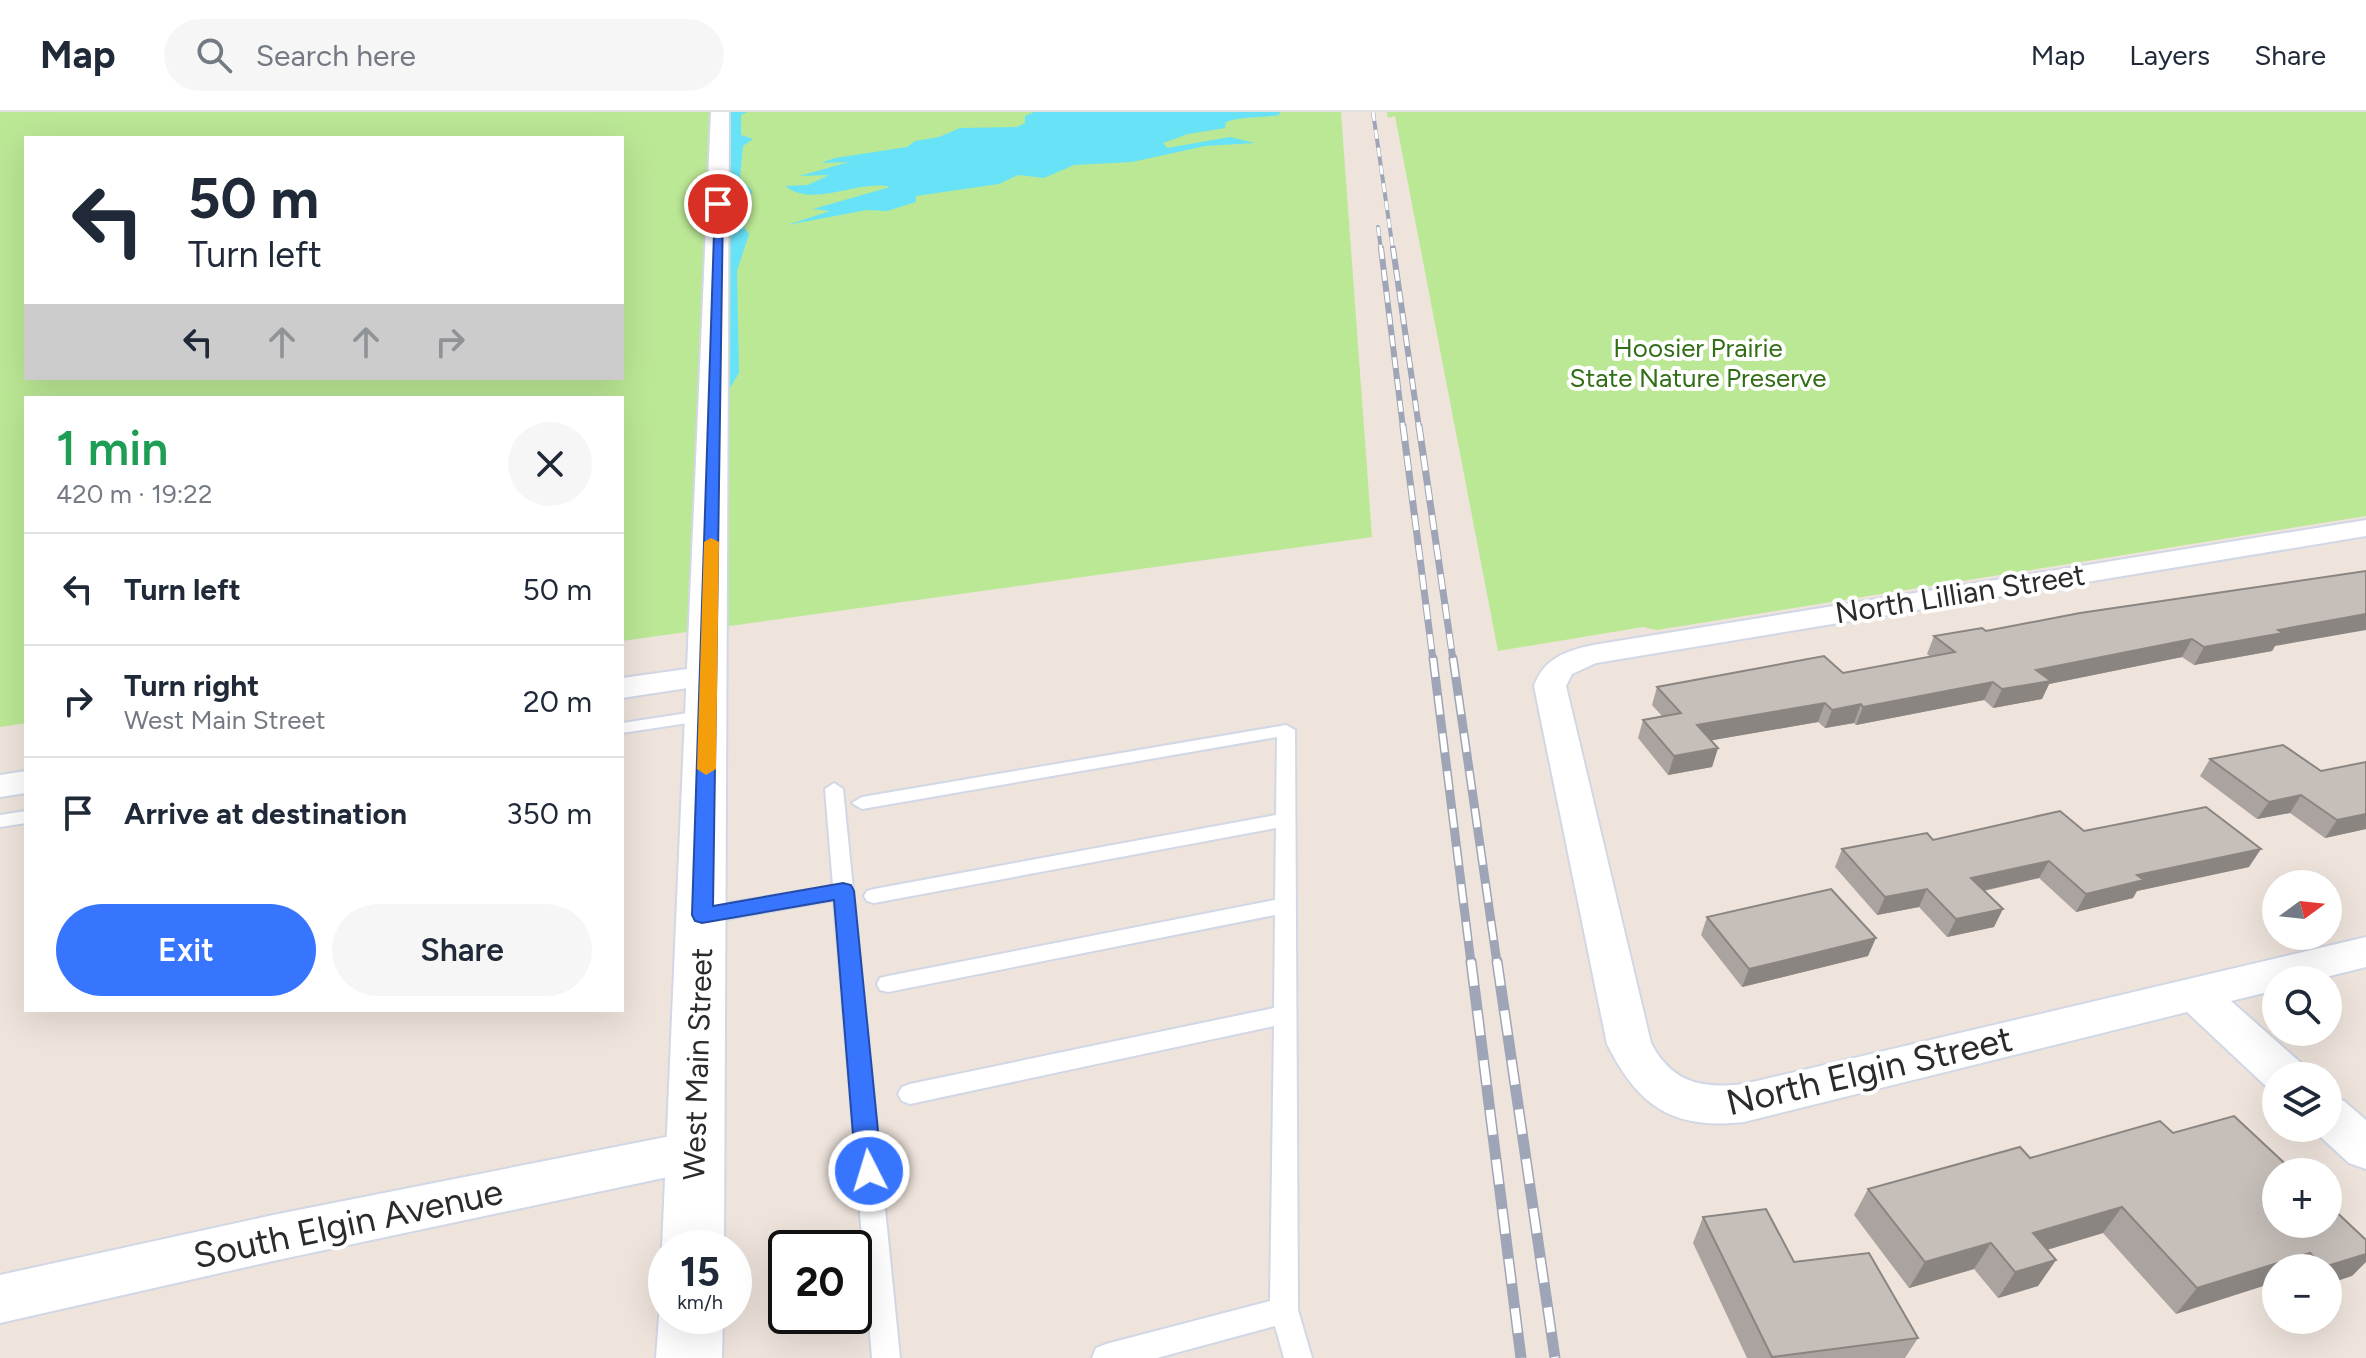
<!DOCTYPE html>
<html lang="en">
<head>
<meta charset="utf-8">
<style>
  :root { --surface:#fff; --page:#f6f6f7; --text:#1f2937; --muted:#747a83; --line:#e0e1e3; --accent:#3875ff }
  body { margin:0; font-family:Figtree,sans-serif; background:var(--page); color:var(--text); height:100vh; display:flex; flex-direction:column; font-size:30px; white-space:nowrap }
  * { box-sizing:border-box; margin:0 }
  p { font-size:26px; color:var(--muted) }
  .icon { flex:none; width:44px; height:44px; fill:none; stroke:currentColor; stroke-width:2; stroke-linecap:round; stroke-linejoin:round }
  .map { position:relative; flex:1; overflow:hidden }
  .sheet { position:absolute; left:24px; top:284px; width:600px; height:616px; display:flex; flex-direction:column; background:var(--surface); border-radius:0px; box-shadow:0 8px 32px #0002 }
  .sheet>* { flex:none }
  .top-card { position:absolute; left:24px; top:24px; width:600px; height:244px; border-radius:0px; box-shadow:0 8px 32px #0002; background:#fff; color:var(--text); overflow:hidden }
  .needle { width:52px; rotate:75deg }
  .fabs { position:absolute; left:2262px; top:758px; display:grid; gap:16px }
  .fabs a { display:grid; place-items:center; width:80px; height:80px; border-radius:50%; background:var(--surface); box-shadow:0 8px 32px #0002; font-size:40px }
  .speed { position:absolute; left:648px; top:1118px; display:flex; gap:16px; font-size:40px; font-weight:700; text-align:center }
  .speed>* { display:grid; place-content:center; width:104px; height:104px; border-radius:50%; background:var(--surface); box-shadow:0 8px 32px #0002; line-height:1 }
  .speed small { font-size:20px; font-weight:400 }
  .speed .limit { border:4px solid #111; border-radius:12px; background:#fff; color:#111 }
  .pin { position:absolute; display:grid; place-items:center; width:68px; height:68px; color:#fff; margin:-34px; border:4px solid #fff; border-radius:50%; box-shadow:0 2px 8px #0007 }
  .me { position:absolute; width:88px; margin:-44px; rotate:355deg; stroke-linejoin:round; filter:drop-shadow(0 0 6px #0008) }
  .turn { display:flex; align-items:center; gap:28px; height:168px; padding:0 32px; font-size:36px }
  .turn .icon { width:104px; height:104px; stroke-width:2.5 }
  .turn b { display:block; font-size:56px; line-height:68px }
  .lanes { display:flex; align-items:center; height:76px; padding:0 32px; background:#0003; justify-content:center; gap:40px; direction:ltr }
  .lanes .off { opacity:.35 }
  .round { display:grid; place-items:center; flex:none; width:84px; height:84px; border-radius:42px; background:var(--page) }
  .headline { display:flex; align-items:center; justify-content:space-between; height:136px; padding:0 32px }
  h1 { font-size:48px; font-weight:600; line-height:60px; color:#1e9e55 }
  .button { display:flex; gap:16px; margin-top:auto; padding:16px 32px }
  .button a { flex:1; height:92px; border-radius:48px; background:var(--accent); color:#fff; font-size:32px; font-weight:600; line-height:92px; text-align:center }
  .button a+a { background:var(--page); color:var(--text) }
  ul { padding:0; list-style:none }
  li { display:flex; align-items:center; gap:24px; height:112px; padding:0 32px; border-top:2px solid var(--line) }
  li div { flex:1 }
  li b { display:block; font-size:30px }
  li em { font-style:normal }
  header { display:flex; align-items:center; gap:48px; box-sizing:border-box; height:112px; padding:0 40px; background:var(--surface); border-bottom:2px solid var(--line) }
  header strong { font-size:38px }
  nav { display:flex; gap:44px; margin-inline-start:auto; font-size:28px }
  .search { width:560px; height:72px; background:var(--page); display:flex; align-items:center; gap:20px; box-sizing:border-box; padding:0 28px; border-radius:44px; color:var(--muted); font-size:30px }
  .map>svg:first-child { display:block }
  .green { fill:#bbe895; fill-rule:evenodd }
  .water { fill:#68e2f7 }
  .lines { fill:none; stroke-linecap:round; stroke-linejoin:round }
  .service-casing { stroke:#d1d7e5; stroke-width:4 }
  .minor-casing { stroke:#d1d7e5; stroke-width:4 }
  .tertiary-casing { stroke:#d1d7e5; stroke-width:4 }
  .service { fill:#fff; fill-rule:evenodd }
  .minor { fill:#fff; fill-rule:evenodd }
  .tertiary { fill:#fff; fill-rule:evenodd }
  .rail-far4-casing { stroke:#9ea5b7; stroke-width:4 }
  .rail-far3-casing { stroke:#9ea5b7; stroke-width:6 }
  .rail-far2-casing { stroke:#9ea5b7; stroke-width:7 }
  .rail-far1-casing { stroke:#9ea5b7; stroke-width:9 }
  .rail-casing { stroke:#9ea5b7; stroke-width:11 }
  .rail-far4 { stroke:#fff; stroke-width:3; stroke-dasharray:9; stroke-linecap:butt }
  .rail-far3 { stroke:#fff; stroke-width:4; stroke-dasharray:11; stroke-linecap:butt }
  .rail-far2 { stroke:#fff; stroke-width:5; stroke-dasharray:15; stroke-linecap:butt }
  .rail-far1 { stroke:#fff; stroke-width:6; stroke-dasharray:19; stroke-linecap:butt }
  .rail { stroke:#fff; stroke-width:8; stroke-dasharray:25; stroke-linecap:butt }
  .wall { fill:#aaa39f }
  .shaded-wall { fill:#8b8582 }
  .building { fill:#c6beb9; stroke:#8b8582; stroke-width:2 }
  .route { fill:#3875ff; stroke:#244ca6; stroke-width:2 }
  .slow { fill:#f59e0b }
  .labels { text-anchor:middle; stroke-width:8; stroke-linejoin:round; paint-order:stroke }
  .far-park-label { font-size:26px; fill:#326e15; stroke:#fff }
  .street-label { font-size:30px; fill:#2b2b2b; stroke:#fff }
  .near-street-label { font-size:36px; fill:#2b2b2b; stroke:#fff }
</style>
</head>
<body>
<header>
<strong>Map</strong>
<div class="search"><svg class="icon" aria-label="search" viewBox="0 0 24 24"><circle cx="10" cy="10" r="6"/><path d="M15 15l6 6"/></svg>Search here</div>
<nav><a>Map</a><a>Layers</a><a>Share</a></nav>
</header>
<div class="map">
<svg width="2366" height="1246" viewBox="0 0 2366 1246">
  <rect width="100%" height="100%" fill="#eee4dc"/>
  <path class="green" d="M0,0H1341L1372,425L622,529V286H26V611L0,615ZM26,26H622V266H26Z
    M1387,0H2366V404L1657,518L1643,515L1498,539L1395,4L1388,6Z"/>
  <path class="water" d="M731,0H747L741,3V23L753,27L743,34L740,66L753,80L740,91L741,111L749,122L737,159L739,261L730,276Z
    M1034,0H1280L1279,3C1262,6 1243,4 1226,10L1225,16L1188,22L1163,31L1167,36L1230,25L1255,31L1205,34L1132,50L1074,53L1044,66L1018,63L999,72L916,84V90L887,99L867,98L787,113L830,99L813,97L890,75C857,67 815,97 785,74L808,73L829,63L799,64L849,50L821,51L835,46L907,35L915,29L939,25L960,16L1017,15L1025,11V4Z"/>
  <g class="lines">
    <g class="service-casing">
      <path id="service" d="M708,598L714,599L717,603L714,607L622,621V611Z
        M1286,613L1295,618L1298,1198L1312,1246H1284L1275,1214L1157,1246H1092L1096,1236L1106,1232L1270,1189L1274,914L910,992L902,989L898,982L902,975L910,972L1274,896L1275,803L888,880L880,878L877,872L880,866L888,864L1275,788L1276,716L874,791L867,789L864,784L867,779L874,777L1276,703L1277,625L862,697L852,691L862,685Z
        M834,671L843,677L900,1246H872L834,788L704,811L697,808L693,803L697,798L704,795L833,774L825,677Z
        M26,699V711L0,715V703Z"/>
    </g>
    <g class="minor-casing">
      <path id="minor" d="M2366,408V424L1596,551L1572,562L1566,574L1651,931C1672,971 1702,977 1744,972L2366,825V855L2314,868H2276V878L2231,889L2301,951L2307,964H2276V979L2269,977L2187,900L1744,1010C1672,1018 1638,994 1607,932L1534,574C1544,546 1566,539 1593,533Z
        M709,554L720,557L725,564L720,571L622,586V566Z
        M26,659V681L0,685V663Z
        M2328,984L2344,989L2366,1008V1057L2349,1051L2312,1017L2328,1016Z
        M696,1019L713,1025L720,1039L713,1053L696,1059L273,1149L0,1211V1163L273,1103Z"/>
    </g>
    <g class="tertiary-casing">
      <path id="tertiary" d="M711,0H729L724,1136H666V1145L662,1136Z
        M666,1187V1204H723L722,1246H656L659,1204Z"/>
    </g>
    <use href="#service" class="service"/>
    <use href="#minor" class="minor"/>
    <use href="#tertiary" class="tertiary"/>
    <g class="rail-far4-casing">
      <path id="rail-far4" d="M1373,0L1393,138
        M1378,115L1381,138"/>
    </g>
    <g class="rail-far3-casing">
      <path id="rail-far3" d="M1381,136L1403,316
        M1393,136L1419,316"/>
    </g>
    <g class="rail-far2-casing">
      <path id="rail-far2" d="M1403,314L1433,548
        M1419,314L1453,548"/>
    </g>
    <g class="rail-far1-casing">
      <path id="rail-far1" d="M1433,546L1471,851
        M1453,546L1497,851"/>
    </g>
    <g class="rail-casing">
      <path id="rail" d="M1471,849L1521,1246
        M1497,849L1555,1246"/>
    </g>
    <use href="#rail-far4" class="rail-far4"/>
    <use href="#rail-far3" class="rail-far3"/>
    <use href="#rail-far2" class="rail-far2"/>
    <use href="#rail-far1" class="rail-far1"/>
    <use href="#rail" class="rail"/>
  </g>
  <path class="wall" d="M2080,501L2275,534L2272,539L2194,553L2182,545L2049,572L2042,587L1993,596L1984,588L1856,613L1854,611L1825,616L1818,610L1711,628L1718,636L1712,655L1668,663L1638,626L1643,608L1662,604L1652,593L1657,575L1843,561L1931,545L1927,542L1934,524L1986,519Z
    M2283,633L2366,717L2325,726L2290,701L2257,707L2200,664L2210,647Z
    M2084,719L2249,755L2137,779L2133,786L2076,800L2039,766L1984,779L1994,815L1947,825L1919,795L1877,803L1835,755L1842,737L1933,728Z
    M1707,805L1868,844L1742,875L1701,823Z
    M2173,1021L2352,1164L2328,1156H2276L2176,1202L2103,1121L2047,1138L2056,1148L2038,1174L1998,1186L1974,1157L1909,1176L1854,1103L1868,1077L2030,1046Z
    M1703,1105L1794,1150L1918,1226L1905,1246H1747L1693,1131Z"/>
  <path class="shaded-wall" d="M2366,502V518L2275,534L2272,539L2194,553L2204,535L2278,518Z
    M2192,527L2182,545L2049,572L2042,587L1993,596L2002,577L2036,558Z
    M1993,570L1984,588L1856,613L1863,595Z
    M1825,591L1818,610L1691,632L1697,613Z
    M1861,592L1854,611L1825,616L1832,598Z
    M1718,636L1712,655L1668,663L1674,644Z
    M2301,683L2290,701L2257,707L2269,690Z
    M2366,702V717L2325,726L2337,708Z
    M2261,737L2249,755L2137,779L2133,786L2076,800L2086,782L2137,763Z
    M2049,749L2039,766L1963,783L1971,766Z
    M1927,777L1919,795L1877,803L1885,785Z
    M2003,797L1994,815L1947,825L1956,807Z
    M1876,826L1868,844L1742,875L1749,857Z
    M2122,1095L2103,1121L2016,1147L2033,1121Z
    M1991,1131L1974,1157L1909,1176L1925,1150Z
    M2310,1141L2296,1156H2276V1170L2176,1202L2197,1176Z
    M2366,1142V1150L2352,1164L2328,1172V1156H2323L2324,1155Z
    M2056,1148L2038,1174L1998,1186L2015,1160Z"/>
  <path class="building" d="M2366,459V502L2278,518L2283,521L2204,535L2192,527L2036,558L2051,569L2002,577L1993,570L1863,595L1861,592L1832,598L1825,591L1697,613L1718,636L1674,644L1643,608L1681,601L1657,575L1824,544L1843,561L1955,540L1934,524L1982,516L1986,519L2080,501Z
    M2283,633L2321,659L2366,650V702L2337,708L2301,683L2269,690L2210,647Z
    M2206,695L2261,737L2137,763L2144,768L2086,782L2049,749L1971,766L2003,797L1956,807L1927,777L1885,785L1842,737L1927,721L1933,728L2060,699L2084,719Z
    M1831,777L1876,826L1749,857L1707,805Z
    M2234,1004L2294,1060H2276V1112H2328V1092L2366,1128V1142L2324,1155L2310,1141L2197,1176L2122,1095L2033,1121L2056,1148L2015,1160L1991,1131L1925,1150L1868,1077L2020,1035L2030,1046L2160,1009L2173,1021Z
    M1766,1097L1794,1150L1869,1141L1918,1226L1772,1245L1703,1105Z"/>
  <path class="route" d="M715,90L723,92L713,794L843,771L851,773L854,779L882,1059L878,1067L869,1070L860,1067L856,1059L834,788L702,811L695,809L692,803Z"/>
  <path class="slow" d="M711,426L719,430L716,657L706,663L697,657L704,430Z"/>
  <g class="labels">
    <g class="far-park-label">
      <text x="1698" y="245">Hoosier Prairie<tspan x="1698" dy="30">State Nature Preserve</tspan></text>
    </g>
    <g class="street-label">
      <text transform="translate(1960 482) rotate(-9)" y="10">North Lillian Street</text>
      <text transform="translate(698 952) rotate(-88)" y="10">West Main Street</text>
    </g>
    <g class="near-street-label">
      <text transform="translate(1869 958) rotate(-13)" y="13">North Elgin Street</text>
      <text transform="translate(348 1111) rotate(-12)" y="13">South Elgin Avenue</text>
    </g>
  </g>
</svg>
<div class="fabs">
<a><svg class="needle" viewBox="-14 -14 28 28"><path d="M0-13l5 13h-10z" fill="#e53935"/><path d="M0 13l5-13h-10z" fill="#747a83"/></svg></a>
<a><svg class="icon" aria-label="search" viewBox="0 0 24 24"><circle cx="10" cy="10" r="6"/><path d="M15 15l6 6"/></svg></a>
<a><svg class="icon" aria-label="layers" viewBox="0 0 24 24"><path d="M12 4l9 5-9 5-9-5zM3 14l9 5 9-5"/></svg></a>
<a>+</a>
<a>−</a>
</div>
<div class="speed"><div>15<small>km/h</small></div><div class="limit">20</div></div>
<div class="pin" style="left:718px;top:92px;background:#d93025"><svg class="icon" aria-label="arrive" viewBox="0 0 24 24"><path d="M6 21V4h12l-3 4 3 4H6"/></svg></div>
<svg class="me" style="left:869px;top:1059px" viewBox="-20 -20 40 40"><circle r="17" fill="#3875ff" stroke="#fff" stroke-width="3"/><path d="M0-11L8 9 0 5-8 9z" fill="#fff"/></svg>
<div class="top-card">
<div class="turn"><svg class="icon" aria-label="left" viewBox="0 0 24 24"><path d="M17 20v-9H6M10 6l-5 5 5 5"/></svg><div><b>50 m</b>Turn left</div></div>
<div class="lanes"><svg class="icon" aria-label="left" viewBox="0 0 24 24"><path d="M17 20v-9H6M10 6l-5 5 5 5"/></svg><svg class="icon off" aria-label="ahead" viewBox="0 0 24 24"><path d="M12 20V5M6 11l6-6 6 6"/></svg><svg class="icon off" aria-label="ahead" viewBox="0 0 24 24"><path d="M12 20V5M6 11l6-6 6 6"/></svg><svg class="icon off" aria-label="right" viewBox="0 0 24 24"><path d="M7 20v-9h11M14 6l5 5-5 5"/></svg></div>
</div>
<section class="sheet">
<div class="headline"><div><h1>1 min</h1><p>420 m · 19:22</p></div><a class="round"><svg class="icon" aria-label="close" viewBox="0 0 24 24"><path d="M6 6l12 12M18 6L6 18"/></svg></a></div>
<ul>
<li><svg class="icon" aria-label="left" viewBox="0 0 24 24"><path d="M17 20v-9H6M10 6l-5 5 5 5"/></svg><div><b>Turn left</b></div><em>50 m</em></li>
<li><svg class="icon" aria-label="right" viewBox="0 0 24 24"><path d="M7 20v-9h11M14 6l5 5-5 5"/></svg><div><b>Turn right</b><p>West Main Street</p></div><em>20 m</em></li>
<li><svg class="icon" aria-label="arrive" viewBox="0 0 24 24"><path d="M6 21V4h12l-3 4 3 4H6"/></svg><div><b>Arrive at destination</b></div><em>350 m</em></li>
</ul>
<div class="button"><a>Exit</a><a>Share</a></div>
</section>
</div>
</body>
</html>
